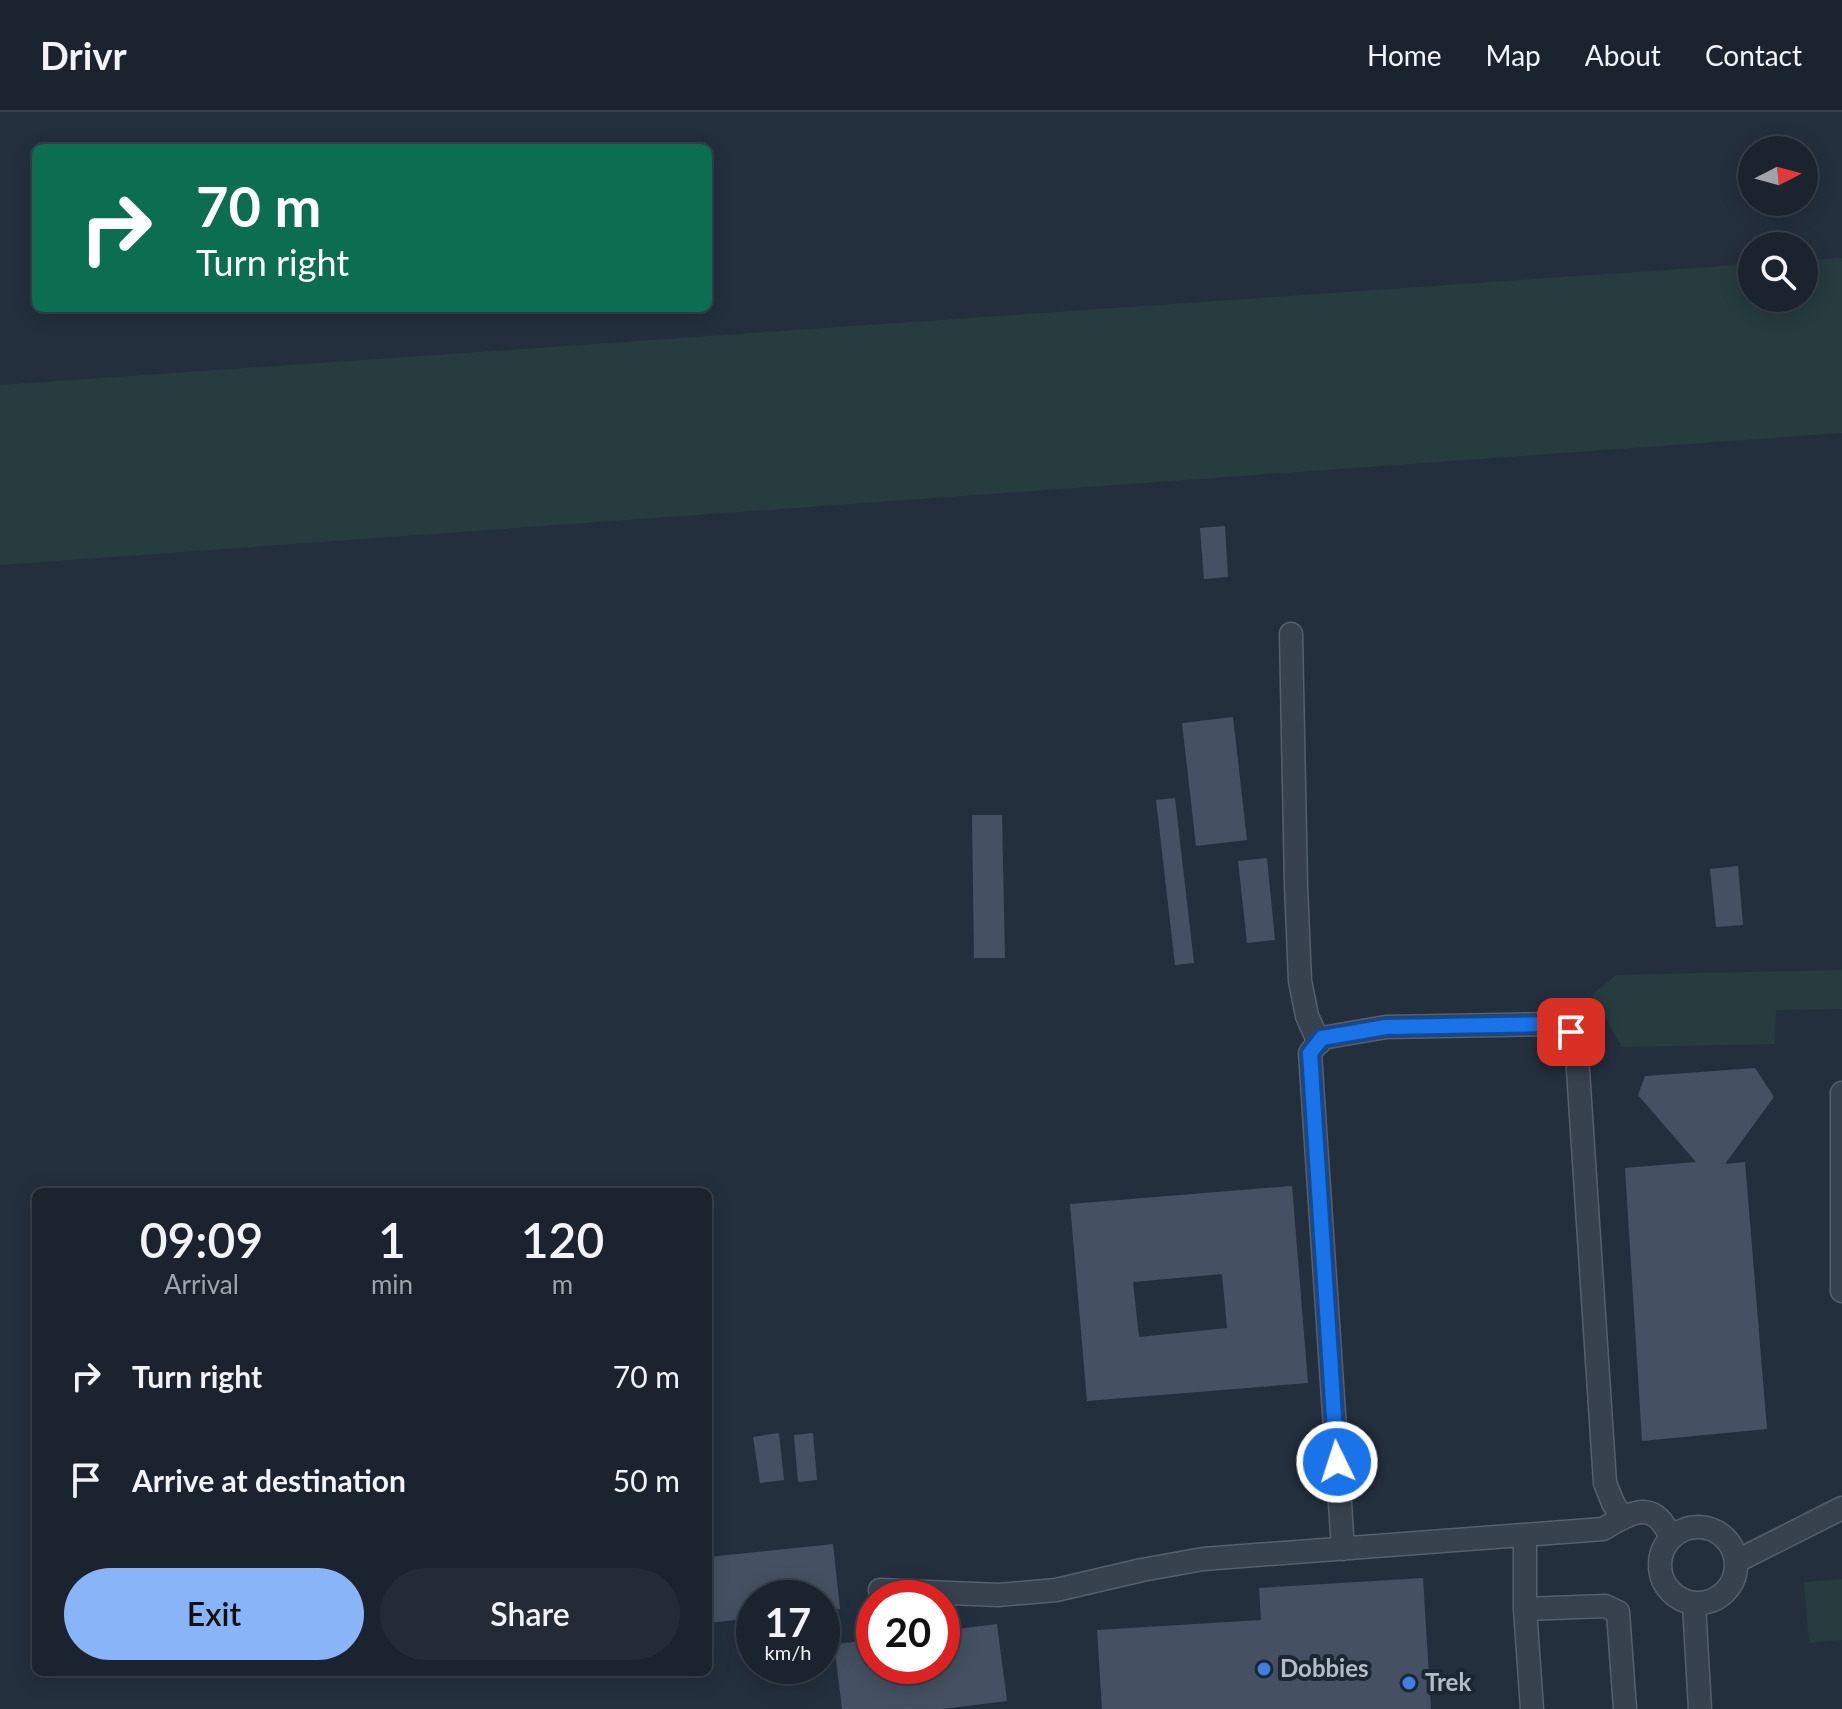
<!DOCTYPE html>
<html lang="en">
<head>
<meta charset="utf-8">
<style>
  :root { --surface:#1b232e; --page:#242b36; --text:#f1f3f6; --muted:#a0a4aa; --line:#39404a; --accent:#8ab4f8 }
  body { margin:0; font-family:Lato,sans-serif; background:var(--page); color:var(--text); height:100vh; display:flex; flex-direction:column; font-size:30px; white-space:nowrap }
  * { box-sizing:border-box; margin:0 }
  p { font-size:26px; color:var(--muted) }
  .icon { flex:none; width:44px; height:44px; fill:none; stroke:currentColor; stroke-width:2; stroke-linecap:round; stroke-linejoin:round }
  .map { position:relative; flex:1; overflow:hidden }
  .details { position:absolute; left:32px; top:1076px; width:680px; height:488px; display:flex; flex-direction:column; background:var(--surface); border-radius:12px; box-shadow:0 4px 20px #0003,0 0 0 2px var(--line) }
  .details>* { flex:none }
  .banner { position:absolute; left:32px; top:32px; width:680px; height:168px; border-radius:12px; box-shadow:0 4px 20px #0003,0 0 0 2px var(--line); background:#0b6e4f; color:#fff; overflow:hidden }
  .needle { width:52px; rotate:84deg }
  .buttons { position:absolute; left:1738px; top:24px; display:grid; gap:16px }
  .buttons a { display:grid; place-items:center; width:80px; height:80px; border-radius:50%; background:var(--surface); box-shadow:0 4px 20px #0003,0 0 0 2px var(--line); font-size:40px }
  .speed { position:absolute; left:736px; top:1468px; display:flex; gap:16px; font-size:40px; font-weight:700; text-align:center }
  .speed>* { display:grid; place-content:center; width:104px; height:104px; border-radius:50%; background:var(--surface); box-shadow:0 4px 20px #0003,0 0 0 2px var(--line); line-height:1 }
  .speed small { font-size:20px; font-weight:400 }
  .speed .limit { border:12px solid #d22; background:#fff; color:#111 }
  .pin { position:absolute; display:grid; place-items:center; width:68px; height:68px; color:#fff; margin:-34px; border-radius:16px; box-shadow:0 4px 12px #0006 }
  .me { position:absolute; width:88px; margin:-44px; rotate:356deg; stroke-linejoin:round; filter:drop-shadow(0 0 6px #0008) }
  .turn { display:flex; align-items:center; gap:28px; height:168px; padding:0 32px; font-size:36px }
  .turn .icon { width:104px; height:104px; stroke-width:2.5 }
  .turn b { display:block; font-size:56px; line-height:68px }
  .eta { display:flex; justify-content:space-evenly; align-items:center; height:136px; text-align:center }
  .eta b { font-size:48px; font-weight:600; line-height:56px }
  .action { display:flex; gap:16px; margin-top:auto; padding:16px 32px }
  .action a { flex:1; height:92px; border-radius:48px; background:var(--accent); color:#111; font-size:32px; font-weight:600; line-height:92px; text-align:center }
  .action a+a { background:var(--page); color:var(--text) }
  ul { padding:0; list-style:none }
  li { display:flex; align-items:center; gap:24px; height:104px; padding:0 32px }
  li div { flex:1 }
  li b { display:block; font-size:30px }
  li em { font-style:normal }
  header { display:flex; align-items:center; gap:48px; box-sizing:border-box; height:112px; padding:0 40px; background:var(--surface); border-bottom:2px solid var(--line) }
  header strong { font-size:38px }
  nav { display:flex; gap:44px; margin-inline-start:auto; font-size:28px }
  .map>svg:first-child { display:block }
  .green { fill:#263c3f }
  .building { fill:#455162; fill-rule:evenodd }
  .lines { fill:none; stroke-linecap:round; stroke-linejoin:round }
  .service-casing { stroke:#565f6c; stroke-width:25 }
  .service { stroke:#38414e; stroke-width:22 }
  .route-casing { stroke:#114b97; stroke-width:20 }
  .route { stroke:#1a73e8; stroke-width:14 }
  .shop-dot { fill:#3f7fe0; stroke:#1d2633; stroke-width:3 }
  .labels { text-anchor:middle; stroke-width:8; stroke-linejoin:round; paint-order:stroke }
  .poi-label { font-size:24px; font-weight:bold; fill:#b4bcc9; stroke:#1d2633; text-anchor:start }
</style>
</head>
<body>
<header>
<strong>Drivr</strong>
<nav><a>Home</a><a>Map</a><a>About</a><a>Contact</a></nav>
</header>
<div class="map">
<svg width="1842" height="1597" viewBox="0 0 1842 1597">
  <rect width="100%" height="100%" fill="#242f3e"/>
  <path class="green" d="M1842,146V321L0,453V273L1752,152V186H1804V148Z
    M1842,858V897L1776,898L1775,932L1622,935L1592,883L1616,863Z
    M1842,1467V1528L1809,1531L1804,1470Z"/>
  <path class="building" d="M1225,414L1228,465L1204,467L1200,416Z
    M1233,605L1247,728L1196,734L1182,611Z
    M1175,686L1194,851L1175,853L1156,688Z
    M972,703H1002L1005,846H974Z
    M1267,746L1275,828L1247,831L1238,749Z
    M1738,754L1743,813L1716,815L1710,757Z
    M1755,956L1774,985L1725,1052L1745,1050L1767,1317L1642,1329L1625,1056L1696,1050L1638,983L1645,964Z
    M1292,1074L1308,1271L1087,1289L1070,1092ZM1222,1162L1227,1216L1139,1225L1133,1170Z
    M779,1321L784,1368L760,1371L753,1325Z
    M813,1321L817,1368L798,1370L794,1323Z
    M833,1432L840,1497L822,1499V1486H754V1506L708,1511V1445Z
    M1423,1466L1431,1597H1102L1097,1518L1261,1508L1259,1476Z
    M997,1512L1007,1589L942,1597H842L834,1532L874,1528V1554H942V1519Z"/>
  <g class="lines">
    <g class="service-casing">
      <path id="service" d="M1291,522L1296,773L1300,869L1307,904L1319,931
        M1842,981V1179
        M1660 1453a38 38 0 1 1 76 0a38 38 0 1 1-76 0Z
        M1525,1423V1497L1532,1597
        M1343,1437L1310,941L1322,926L1386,915L1554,912L1571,920L1576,935L1578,958L1605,1371L1613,1391L1620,1402L1626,1404
        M1737,1449L1842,1396
        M880,1478L998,1483L1056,1478L1142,1458L1203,1447L1603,1417C1632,1400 1654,1386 1671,1426
        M1694,1492L1700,1597
        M1525,1497L1605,1494L1618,1500L1625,1597"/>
    </g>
    <use href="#service" class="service"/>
  </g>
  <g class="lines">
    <g class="route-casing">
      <path id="route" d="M1337,1350L1310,941L1322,926L1386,915L1554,912L1571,920"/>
    </g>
    <use href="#route" class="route"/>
  </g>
  <g class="shop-dot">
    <circle cx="1264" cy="1557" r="8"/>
    <circle cx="1409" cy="1571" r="8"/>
  </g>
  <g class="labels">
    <g class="poi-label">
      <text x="1280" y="1565">Dobbies</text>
      <text x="1425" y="1579">Trek</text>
    </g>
  </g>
</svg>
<div class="buttons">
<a><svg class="needle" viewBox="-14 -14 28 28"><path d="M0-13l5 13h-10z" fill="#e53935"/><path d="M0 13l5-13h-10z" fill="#a0a4aa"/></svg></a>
<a><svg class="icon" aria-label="search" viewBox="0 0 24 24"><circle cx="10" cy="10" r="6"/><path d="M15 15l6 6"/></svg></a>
</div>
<div class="speed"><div>17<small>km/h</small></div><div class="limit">20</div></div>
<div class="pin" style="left:1571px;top:920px;background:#d93025"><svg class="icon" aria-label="arrive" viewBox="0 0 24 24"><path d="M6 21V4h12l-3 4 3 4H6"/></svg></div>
<svg class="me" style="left:1337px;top:1350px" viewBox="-20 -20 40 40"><circle r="17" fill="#1a73e8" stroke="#fff" stroke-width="3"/><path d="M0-11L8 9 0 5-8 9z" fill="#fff"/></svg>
<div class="banner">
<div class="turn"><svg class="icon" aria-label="right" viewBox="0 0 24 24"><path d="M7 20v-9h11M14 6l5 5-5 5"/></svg><div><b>70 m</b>Turn right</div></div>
</div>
<section class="details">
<div class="eta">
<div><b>09:09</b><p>Arrival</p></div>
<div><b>1</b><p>min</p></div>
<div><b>120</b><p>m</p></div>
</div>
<ul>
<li><svg class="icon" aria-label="right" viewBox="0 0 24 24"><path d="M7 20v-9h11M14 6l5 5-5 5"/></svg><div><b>Turn right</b></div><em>70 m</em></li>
<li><svg class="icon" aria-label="arrive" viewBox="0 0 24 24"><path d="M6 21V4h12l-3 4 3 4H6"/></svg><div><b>Arrive at destination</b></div><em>50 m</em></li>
</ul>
<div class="action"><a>Exit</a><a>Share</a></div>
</section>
</div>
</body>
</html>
